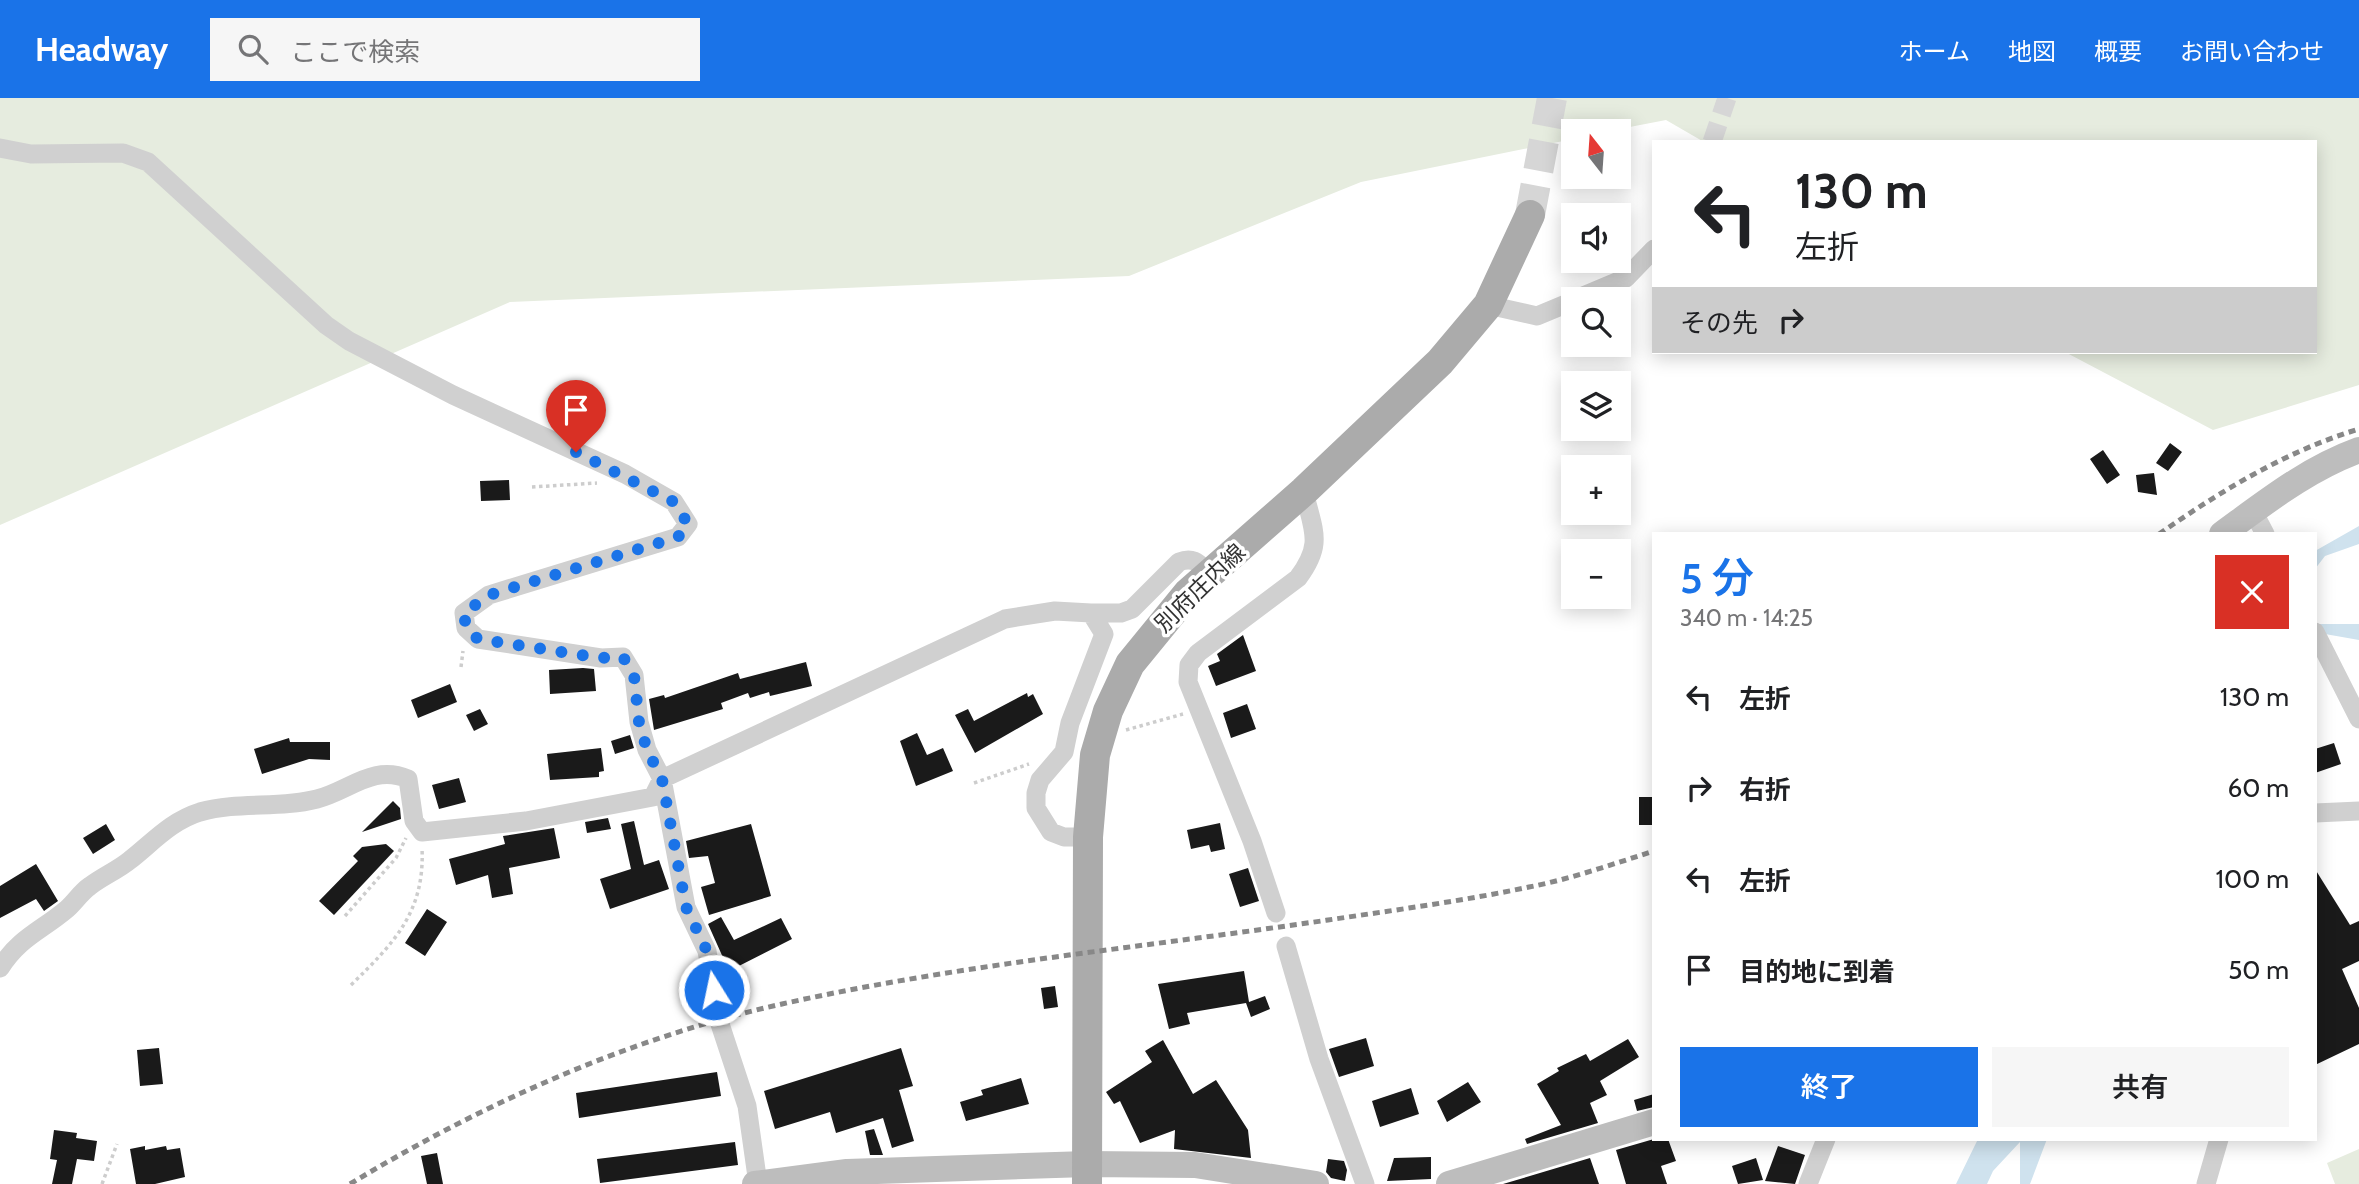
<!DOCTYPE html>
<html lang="ja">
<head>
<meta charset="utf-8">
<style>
  :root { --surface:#fff; --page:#f6f6f6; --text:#202124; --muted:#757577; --accent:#1a73e8 }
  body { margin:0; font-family:Cabin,"Noto Sans JP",sans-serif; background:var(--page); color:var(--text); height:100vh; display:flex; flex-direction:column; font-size:26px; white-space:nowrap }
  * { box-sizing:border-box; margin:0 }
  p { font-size:23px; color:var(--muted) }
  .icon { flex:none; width:38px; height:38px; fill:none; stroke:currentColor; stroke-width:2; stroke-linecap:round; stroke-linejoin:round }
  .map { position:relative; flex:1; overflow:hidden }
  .panel { position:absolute; left:1652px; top:434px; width:665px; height:609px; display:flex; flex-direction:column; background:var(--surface); border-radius:0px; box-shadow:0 4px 18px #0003 }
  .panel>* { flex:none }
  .banner { position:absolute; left:1652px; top:42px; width:665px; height:214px; border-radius:0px; box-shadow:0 4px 18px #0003; background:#fff; color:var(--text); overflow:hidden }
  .needle { width:46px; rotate:343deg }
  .tools { position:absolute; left:1561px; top:21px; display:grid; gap:14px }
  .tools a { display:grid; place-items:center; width:70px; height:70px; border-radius:0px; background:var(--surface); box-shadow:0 4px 18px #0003; font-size:35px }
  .pin { position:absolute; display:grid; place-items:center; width:60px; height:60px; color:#fff; margin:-72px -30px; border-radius:50% 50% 50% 0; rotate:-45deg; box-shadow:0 0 7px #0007 }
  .pin .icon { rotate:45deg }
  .me { position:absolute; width:77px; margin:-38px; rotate:350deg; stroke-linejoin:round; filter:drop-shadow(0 0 5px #0008) }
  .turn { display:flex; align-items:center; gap:24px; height:147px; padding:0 28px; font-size:32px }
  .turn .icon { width:91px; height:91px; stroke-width:2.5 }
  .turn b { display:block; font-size:49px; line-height:60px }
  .then { display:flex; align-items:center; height:66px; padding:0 28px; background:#0003; gap:14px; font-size:26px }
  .round { display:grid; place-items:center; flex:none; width:74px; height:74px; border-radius:0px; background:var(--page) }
  .head { display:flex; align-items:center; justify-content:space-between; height:119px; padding:0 28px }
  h1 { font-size:42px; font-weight:600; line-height:52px; color:var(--accent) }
  .action { display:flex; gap:14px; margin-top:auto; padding:14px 28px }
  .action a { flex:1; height:80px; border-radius:0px; background:var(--accent); color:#fff; font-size:28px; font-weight:600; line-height:80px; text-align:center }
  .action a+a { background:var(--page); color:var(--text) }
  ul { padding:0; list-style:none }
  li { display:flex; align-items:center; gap:21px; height:91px; padding:0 28px }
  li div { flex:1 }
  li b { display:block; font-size:26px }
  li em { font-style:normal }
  header { display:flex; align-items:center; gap:42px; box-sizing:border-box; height:98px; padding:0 35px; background:var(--accent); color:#fff }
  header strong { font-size:33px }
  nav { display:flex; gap:38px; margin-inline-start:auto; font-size:24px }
  .search { width:490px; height:63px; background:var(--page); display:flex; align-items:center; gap:18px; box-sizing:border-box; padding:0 24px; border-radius:0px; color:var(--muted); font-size:26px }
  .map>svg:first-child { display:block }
  .green { fill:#e6ecdf }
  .water { fill:#cfe2ee }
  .building { fill:#1a1a1a }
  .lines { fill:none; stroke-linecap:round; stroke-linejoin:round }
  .street-tunnel { stroke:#d6d6d6; stroke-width:19; stroke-dasharray:19 10; stroke-linecap:butt }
  .primary-tunnel { stroke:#d6d6d6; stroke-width:30; stroke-dasharray:30 15; stroke-linecap:butt }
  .path { stroke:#cdcdcd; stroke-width:3.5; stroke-dasharray:3.5 3.5; stroke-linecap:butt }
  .street { stroke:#d0d0d0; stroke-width:19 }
  .secondary { stroke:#bdbdbd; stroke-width:26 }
  .primary { stroke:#ababab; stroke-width:30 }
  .rail { stroke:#888; stroke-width:5; stroke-dasharray:7 5; stroke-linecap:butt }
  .route { stroke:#1a73e8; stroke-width:12; stroke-dasharray:0 21.6 }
  .labels { text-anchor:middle; stroke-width:7; stroke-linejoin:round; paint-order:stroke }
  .street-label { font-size:23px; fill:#333; stroke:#fff }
</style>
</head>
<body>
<header>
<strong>Headway</strong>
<div class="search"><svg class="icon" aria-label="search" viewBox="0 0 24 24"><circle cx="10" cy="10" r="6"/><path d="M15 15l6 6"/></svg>ここで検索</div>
<nav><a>ホーム</a><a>地図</a><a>概要</a><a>お問い合わせ</a></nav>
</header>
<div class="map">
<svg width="2359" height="1086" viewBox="0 0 2359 1086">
  <rect width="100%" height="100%" fill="#fff"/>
  <path class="green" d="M0,0H2359V287L2213,332L2065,254H2315V44H1704L1666,22L1609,33H1573V41L1361,84L1129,178L510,204L0,427Z
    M2359,1051V1086H2335L2327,1065Z"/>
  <path class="water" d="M2359,428V446L2325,458L2315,471V453Z
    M2315,526H2359V542L2325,536Z
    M1978,1041H2047L2030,1086H2020V1044L1993,1073L1987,1086H1956Z"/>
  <path class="building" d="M2170,345L2182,354L2168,373L2156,365Z
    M2103,352L2120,377L2107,386L2090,361Z
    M2154,375L2157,397L2138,394L2136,377Z
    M509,382L510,402L481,403L480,383Z
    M1243,537L1256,573L1216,588L1208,568L1220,563L1217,556Z
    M806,564L812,588L770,598L769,594L750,600L748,595L721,605L723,611L654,632L649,601L664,597L665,600L738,575L740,581Z
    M583,570L594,571L596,593L550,596L549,572Z
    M450,586L457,604L418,620L411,602Z
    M1027,595L1028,599L1033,596L1043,616L975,655L955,617L968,611L974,623Z
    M1247,606L1256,631L1231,640L1223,615Z
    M480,611L488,626L474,633L466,617Z
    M917,635L927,657L943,650L953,673L916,688L900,643Z
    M630,637L634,650L615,656L611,643Z
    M289,640L290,644H330V662L309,661L262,676L254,651Z
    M2334,645L2341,666L2315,675V651Z
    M601,650L604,673L599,674V679L550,682L547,656Z
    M459,680L466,704L439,711L432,687Z
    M1639,699H1654V727H1639Z
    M393,703L400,710L401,721L362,734Z
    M608,720L611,731L587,735L585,724Z
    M634,723L644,767L659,762L669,791L610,811L600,781L631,771L621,726Z
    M1220,725L1225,751L1211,754L1209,747L1191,751L1187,732Z
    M106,726L115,742L93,756L83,740Z
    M751,726L771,798L709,817L701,789L715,785L708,758L689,760L686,743Z
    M554,730L560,760L509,770L513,796L492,800L488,777L456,787L449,761L505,746L503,738Z
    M386,746L394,753L334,817L319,803L358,763L353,758L362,749Z
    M36,766L58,803L44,813L36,801L0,820V788Z
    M1248,770L1259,803L1240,809L1229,776Z
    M2315,771L2350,827L2359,823V863L2342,871L2359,910V946L2315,967Z
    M427,811L447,824L425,858L405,845Z
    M721,819L734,842L781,820L792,841L729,873L708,826Z
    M1244,873L1249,904L1265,898L1270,911L1251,919L1246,905L1187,915L1190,926L1169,931L1158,886Z
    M1055,888L1058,909L1044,911L1041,890Z
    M1366,940L1374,968L1339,979L1329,951Z
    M1628,941L1639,959L1600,983L1607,997L1590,1005L1598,1025L1527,1046L1525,1041L1561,1027L1537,986L1559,973L1557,970L1586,956L1590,963Z
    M1163,942L1193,996L1216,982L1248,1032L1251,1060L1174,1051L1175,1032L1140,1045L1120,1003L1114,1006L1106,994L1152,964L1145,953Z
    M159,950L163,986L140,988L137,952Z
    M901,950L913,988L899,992L914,1043L892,1050L883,1020L836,1035L830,1014L775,1031L764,993Z
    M717,974L721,998L579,1020L576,995Z
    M1021,980L1029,1006L966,1023L960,1004L983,997L981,992Z
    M1468,984L1481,1004L1447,1024L1437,1003Z
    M1411,990L1419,1016L1380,1029L1372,1003Z
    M1654,996V1009L1637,1013L1634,1002Z
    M874,1031L883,1057H870L865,1033Z
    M54,1032L77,1035L76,1040L97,1043L94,1063L77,1061L72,1086H52L57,1062L50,1061Z
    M1654,1041H1668L1676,1063L1661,1068L1667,1086H1626L1616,1052Z
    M735,1044L738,1067L600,1085L597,1061Z
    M145,1048V1052L166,1048L167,1052L180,1050L185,1079L155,1086H136L130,1051Z
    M1778,1048L1805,1057L1795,1086L1765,1083Z
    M437,1055L443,1086H427L421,1058Z
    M1431,1059V1081L1387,1083L1394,1060Z
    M1590,1060L1599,1086H1503Z
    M1756,1060L1763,1082L1738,1086L1732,1068Z
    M1328,1061L1344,1063L1347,1072L1345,1083L1331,1080L1326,1074Z"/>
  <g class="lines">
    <path class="street-tunnel" d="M1712,44L1727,0"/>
    <path class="primary-tunnel" d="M1530,117L1552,0"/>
    <path class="path" d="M532,389L597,385
      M461,569L463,553
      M1126,632L1183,616
      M974,685L1029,666
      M345,818L396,760L406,740
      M351,887C394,845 425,814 422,750
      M102,1086L117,1046"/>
    <path class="street" d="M0,50L31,56L123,55L148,64L326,227L349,243L453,297L625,376L674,404L688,426L678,439L489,497L464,515L466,530L478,541L601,560L623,559L634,577L639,624L647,652L662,681L686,809L707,853L719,923L747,1008L758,1086
      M1576,201L1626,180L1654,151
      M1488,207L1537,218L1573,203
      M2253,413L2265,436
      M1091,515H1121L1132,511L1179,464C1194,458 1199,466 1210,476
      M2315,534L2359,621
      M2315,715L2359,713
      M1276,815L1252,743L1188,584L1189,567L1198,555L1298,480C1324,445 1313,433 1304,393
      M1286,848L1319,961L1365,1086
      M0,870C20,839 41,833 67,811C75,804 81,794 90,788C103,778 118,772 130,762C153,744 171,723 200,714C239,703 279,711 317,701C349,693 373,666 408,681L414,723L422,734L526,723L653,699L662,681L1005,521L1055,513L1091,515L1104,536L1070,625L1064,654L1040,682L1036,695V710L1051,734L1064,739H1088
      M1808,1086L1826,1041
      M2206,1086L2219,1041"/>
    <path class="secondary" d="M2222,436C2266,404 2307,371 2359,352
      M755,1086L847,1074L1087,1066L1195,1067L1316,1086
      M1449,1086L1654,1024"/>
    <path class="primary" d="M1087,1086L1088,739L1095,657L1108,613L1130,566L1188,495L1304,393L1440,264L1488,207L1530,117"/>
    <path class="rail" d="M2159,436C2221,393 2286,353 2359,331
      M350,1086C484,1005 629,940 782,906C961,866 1146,849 1328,822C1395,812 1463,803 1529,789C1571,781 1613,766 1654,753"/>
  </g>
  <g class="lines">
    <path class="route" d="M576,354L674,404L688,426L678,439L489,497L464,515L466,530L478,541L601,560L623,559L634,577L639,624L647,652L662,681L686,809L707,853L714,892"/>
  </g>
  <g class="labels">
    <g class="street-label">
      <text transform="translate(1200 490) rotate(-44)" y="8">別府庄内線</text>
    </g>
  </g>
</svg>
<div class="tools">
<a><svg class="needle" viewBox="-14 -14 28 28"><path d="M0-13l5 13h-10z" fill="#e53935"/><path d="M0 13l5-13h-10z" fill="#757577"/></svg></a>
<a><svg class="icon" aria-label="sound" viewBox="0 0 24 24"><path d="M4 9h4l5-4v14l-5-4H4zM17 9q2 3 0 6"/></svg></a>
<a><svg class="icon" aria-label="search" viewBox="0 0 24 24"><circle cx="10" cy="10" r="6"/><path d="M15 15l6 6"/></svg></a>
<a><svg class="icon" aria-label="layers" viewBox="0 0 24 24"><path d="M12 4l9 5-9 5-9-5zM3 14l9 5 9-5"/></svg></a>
<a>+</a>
<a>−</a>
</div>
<div class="pin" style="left:576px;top:354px;background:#d93025"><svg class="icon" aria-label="arrive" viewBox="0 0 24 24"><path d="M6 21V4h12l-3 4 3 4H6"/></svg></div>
<svg class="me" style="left:714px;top:892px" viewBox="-20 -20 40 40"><circle r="17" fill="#1a73e8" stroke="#fff" stroke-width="3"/><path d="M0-11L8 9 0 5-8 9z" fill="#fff"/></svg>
<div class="banner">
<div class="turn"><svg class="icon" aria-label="left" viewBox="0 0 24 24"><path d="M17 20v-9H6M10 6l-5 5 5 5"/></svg><div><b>130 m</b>左折</div></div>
<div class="then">その先<svg class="icon" aria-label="right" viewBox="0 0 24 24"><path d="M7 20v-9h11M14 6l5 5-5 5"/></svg></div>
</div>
<section class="panel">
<div class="head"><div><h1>5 分</h1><p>340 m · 14:25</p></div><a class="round" style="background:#d93025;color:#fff"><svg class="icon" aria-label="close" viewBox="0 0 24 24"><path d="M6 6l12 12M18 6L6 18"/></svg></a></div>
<ul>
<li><svg class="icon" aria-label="left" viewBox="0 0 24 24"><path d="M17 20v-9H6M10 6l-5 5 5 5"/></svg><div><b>左折</b></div><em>130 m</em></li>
<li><svg class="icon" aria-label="right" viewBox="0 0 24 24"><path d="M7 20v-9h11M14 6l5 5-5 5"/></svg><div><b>右折</b></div><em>60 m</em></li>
<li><svg class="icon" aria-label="left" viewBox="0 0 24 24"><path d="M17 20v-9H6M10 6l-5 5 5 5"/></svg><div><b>左折</b></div><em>100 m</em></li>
<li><svg class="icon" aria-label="arrive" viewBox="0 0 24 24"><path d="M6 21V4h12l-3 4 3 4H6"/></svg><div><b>目的地に到着</b></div><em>50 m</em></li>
</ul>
<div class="action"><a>終了</a><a>共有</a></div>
</section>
</div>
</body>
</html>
